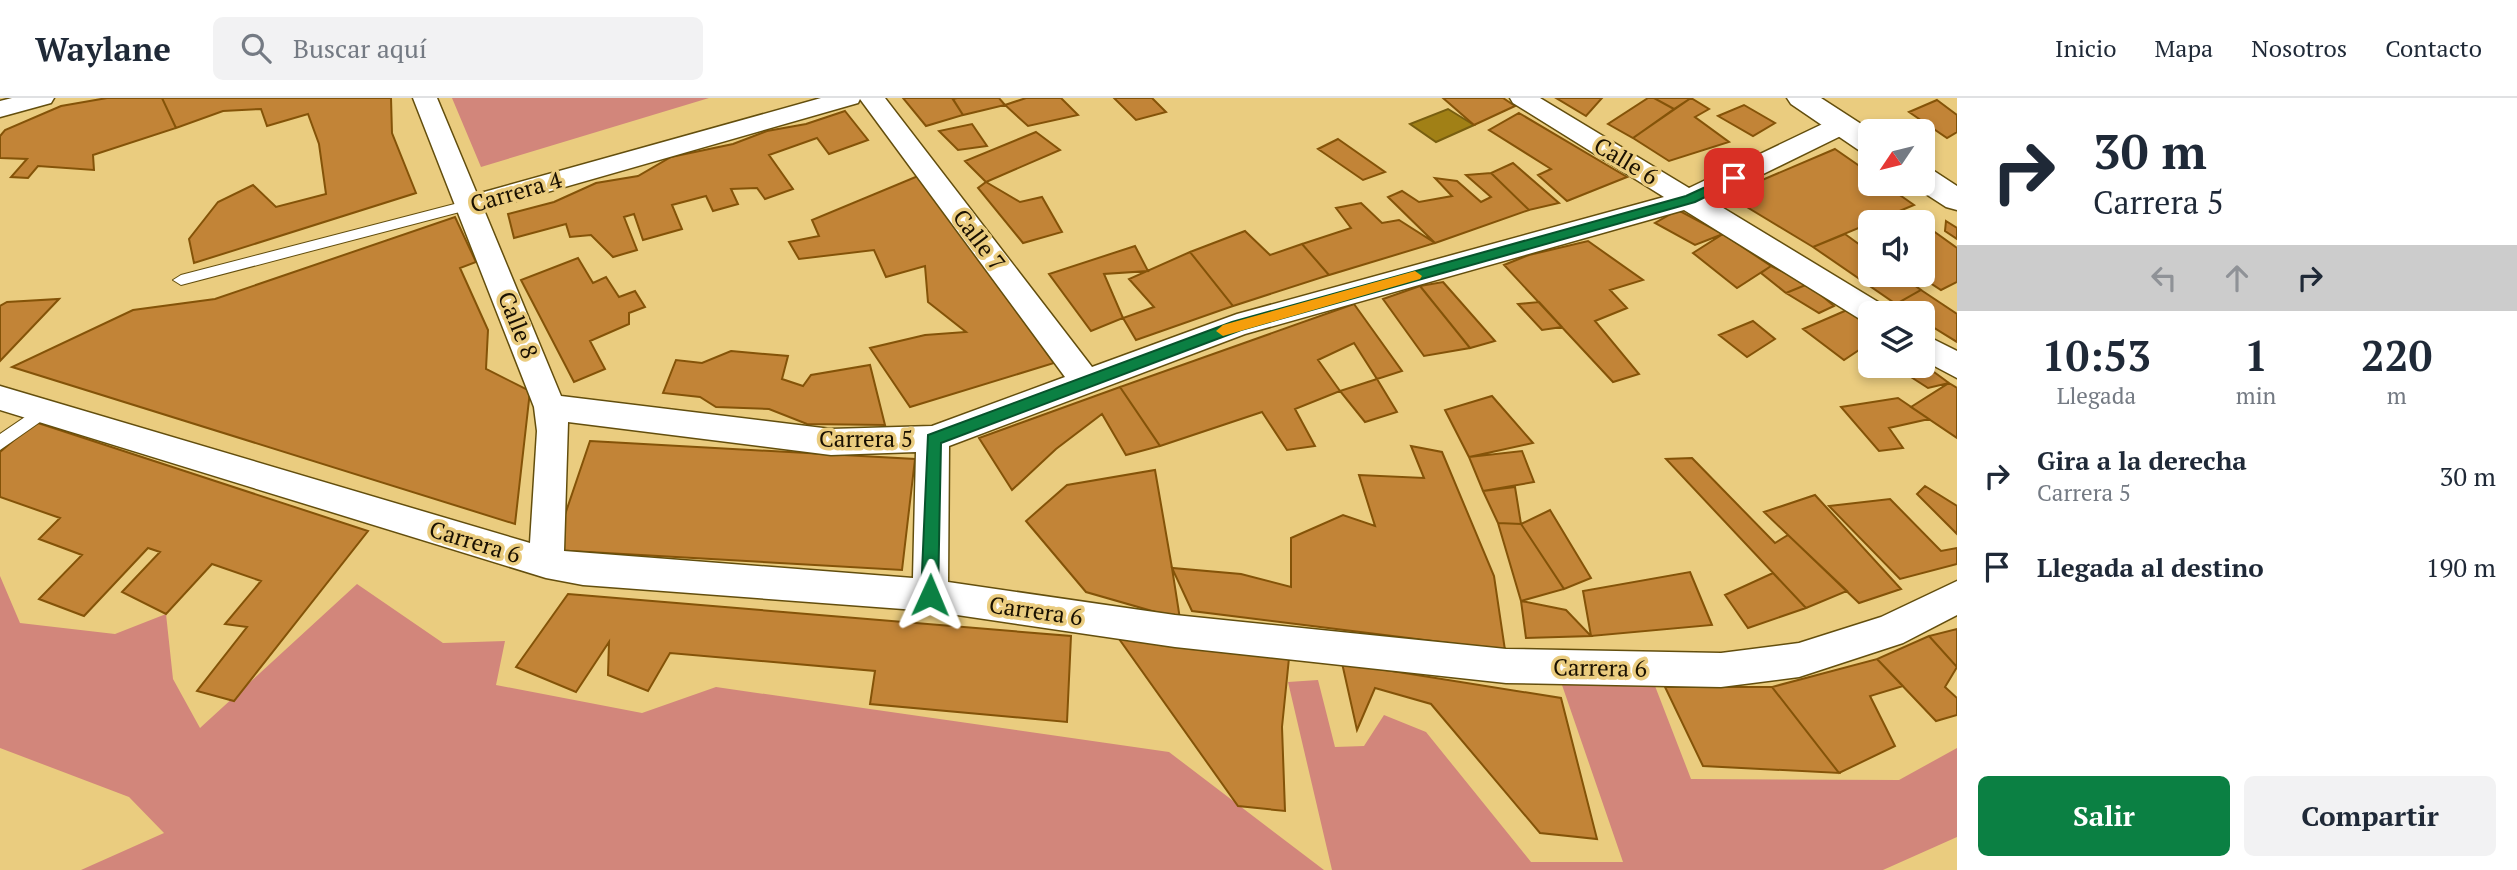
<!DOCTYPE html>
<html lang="es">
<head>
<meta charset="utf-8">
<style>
  :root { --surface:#fff; --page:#f2f2f3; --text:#1f2937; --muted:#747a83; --line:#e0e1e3; --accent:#0b8043 }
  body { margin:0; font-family:"PT Serif",serif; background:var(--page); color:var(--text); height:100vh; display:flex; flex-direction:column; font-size:26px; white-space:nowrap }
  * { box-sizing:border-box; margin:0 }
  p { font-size:23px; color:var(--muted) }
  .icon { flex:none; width:38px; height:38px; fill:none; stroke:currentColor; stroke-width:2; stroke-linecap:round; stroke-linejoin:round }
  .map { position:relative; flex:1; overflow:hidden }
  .side { display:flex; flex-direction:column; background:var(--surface); width:560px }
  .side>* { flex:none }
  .hud { background:#fff; color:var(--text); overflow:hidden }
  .needle { width:46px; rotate:235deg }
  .fabs { position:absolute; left:1858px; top:21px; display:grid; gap:14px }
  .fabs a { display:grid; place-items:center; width:77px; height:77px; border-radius:10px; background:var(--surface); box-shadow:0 4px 10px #0003; font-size:35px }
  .pin { position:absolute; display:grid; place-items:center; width:60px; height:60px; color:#fff; margin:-30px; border-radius:14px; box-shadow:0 4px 10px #0006 }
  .me { position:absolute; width:77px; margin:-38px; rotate:1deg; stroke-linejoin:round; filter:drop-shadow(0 0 5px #0008) }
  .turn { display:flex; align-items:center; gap:24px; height:147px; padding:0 21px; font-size:32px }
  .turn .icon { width:91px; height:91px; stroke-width:2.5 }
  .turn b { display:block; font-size:49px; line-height:60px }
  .lanes { display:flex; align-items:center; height:66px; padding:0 21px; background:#0003; justify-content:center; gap:35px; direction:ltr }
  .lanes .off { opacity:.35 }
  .eta { display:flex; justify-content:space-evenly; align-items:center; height:119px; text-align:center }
  .eta b { font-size:42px; font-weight:600; line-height:49px }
  .primary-button { display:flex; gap:14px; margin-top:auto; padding:14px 21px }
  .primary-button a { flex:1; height:80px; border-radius:10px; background:var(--accent); color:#fff; font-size:28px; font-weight:600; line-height:80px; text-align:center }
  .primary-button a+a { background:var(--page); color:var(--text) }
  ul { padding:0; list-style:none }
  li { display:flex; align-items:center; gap:21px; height:91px; padding:0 21px }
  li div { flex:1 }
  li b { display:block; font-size:26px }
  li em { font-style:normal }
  header { display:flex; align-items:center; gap:42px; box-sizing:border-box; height:98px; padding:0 35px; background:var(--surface); border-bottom:2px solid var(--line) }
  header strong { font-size:33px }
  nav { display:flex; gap:38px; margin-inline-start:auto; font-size:24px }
  .search { width:490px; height:63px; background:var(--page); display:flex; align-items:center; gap:18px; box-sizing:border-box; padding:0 24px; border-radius:10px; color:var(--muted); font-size:26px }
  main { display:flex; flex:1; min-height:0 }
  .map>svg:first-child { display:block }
  .green { fill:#d2867b }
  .water { fill:#a18016; stroke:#785e0f; stroke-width:2 }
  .building { fill:#c28437; stroke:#845308; stroke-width:2 }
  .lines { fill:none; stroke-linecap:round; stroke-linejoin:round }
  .lane-casing { stroke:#634e0d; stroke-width:2 }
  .street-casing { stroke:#634e0d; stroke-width:3 }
  .highway-casing { stroke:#634e0d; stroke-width:3 }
  .lane { fill:#fff; fill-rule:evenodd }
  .street { fill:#fff; fill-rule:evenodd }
  .highway { fill:#fff; fill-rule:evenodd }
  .route { fill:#0b8043; stroke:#07532c; stroke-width:2 }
  .slow { fill:#f59e0b }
  .labels { text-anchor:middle; stroke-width:7; stroke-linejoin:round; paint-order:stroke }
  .street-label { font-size:23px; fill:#191000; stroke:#eacc7f }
</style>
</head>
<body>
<header>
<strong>Waylane</strong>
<div class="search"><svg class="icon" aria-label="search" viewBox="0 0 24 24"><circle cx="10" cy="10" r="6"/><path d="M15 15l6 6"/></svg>Buscar aquí</div>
<nav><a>Inicio</a><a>Mapa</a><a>Nosotros</a><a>Contacto</a></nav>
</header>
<main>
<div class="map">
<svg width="1957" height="772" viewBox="0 0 1957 772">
  <rect width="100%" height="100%" fill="#eacc7f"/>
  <path class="green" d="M452,0H709L481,69Z
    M0,478L20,525L115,536L166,516L173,581L200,630L357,486L443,545L505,543L496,587L642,615L716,589L1169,654L1324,772H81L164,735L129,699L0,650Z
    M1318,582L1335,649L1364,648L1384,617L1426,634L1531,764H1623L1562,587L1655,588L1691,681L1899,682L1957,650V739L1883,772H1332L1288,584Z"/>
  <path class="water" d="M1448,11L1474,27L1436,44L1410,26Z"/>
  <path class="building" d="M107,0H162L176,30L93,57L94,72L38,68L28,80L11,79L27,61L0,60V38L5,32L61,8Z
    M162,0H391L392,35L416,95L194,165L189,141L218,104L253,87L276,109L326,96L319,46L308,16L267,28L261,11L223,13L176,30Z
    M903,0H952L963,17L926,28Z
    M957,0H999L1005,7L963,17L953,1Z
    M1026,0H1061L1078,17L1028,28L1005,7Z
    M1114,0H1152L1166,14L1136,22Z
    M1443,0H1503L1515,8L1474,27Z
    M1556,0H1602L1586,18Z
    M1648,0H1654L1674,11L1633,40L1608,26Z
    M1654,0H1691L1674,11Z
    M1691,0L1709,11L1695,19L1729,44L1669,63L1633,40Z
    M1937,2L1957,17V34L1947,40L1909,14Z
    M1744,7L1775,25L1753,38L1718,18Z
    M845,13L868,42L829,56L817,40L769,57L793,91L765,101L757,90L731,91L738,106L713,113L706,98L672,107L682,131L643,142L634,116L624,119L637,152L613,159L591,137L570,139L566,126L514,140L508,116L554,104L596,85L638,78L671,59L733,46L767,33L806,26Z
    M1519,15L1627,79L1567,103L1538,77L1551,71L1489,32Z
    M972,26L987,48L958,52L939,33Z
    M1036,34L1060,52L986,84L965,63Z
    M1338,41L1385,74L1363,82L1318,51Z
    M1835,51L1871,76V86H1884L1914,107L1813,149L1727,97Z
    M1513,65L1559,105L1529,112L1491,75Z
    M1491,75L1529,112L1435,145L1388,99L1402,93L1419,104L1452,98L1435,80L1457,83L1481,104L1491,99L1466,77Z
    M918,78L1054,265L910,309L870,250L925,237L966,234L928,204L925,168L886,179L874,152L799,161L789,144L819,138L812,122Z
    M986,84L1020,104L1042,99L1062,134L1023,145L978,90Z
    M1361,105L1382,125L1399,122L1435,145L1329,177L1302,146L1351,130L1336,110Z
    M1678,112L1723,136L1695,147L1655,125Z
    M455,119L476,164L460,170L488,232L486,271L530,293L515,426L12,269L133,212L215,201Z
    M1946,123L1957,130V141L1945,133Z
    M1925,127L1957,150V184L1941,192L1918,177H1923Z
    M1245,133L1270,157L1302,146L1329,177L1233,208L1190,154Z
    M1723,136L1771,168L1737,190L1693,155Z
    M1845,136L1871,155V177H1900L1921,192L1896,206L1813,149Z
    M1588,143L1643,182L1610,192L1627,210L1595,223L1639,276L1613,284L1504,167L1529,157Z
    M1135,148L1148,173L1104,176L1123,220L1091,233L1049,176Z
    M1190,154L1233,208L1136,242L1123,220L1154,209L1129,181Z
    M578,160L593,185L606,179L619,199L635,193L645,209L629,215V226L590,243L605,271L574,284L521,182Z
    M1771,168L1808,186L1786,195L1761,175Z
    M1443,184L1495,243L1470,250L1420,188Z
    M1808,186L1834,208L1819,215L1786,195Z
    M1420,188L1470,250L1424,258L1383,201Z
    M1921,192L1957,216V244L1923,223V215H1911L1896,206Z
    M59,201L0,263V208L7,204Z
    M1539,204L1562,229L1542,232L1518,206Z
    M1354,206L1402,273L1377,281L1354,245L1318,262L1340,293L1295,311L1315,348L1287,352L1262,314L1160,348L1120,289Z
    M1847,212L1871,229V244L1844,262L1803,231Z
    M1753,223L1775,241L1747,259L1719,237Z
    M731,253L788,258L782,281L803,288L811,277L870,267L885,327L807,326L769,311L716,309L700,299L663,295L676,262L702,265Z
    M1923,266L1949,285L1928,290L1894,268Z
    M1377,281L1397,314L1365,324L1340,293Z
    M1949,285L1957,290V340L1911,309Z
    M1120,289L1160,348L1126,357L1102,316L1056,351L1012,392L979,340Z
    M1492,298L1533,345L1469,359L1445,312Z
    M1898,300L1929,321L1889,330L1903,350L1879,353L1841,309Z
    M35,324L368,433L234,603L197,593L247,529L225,526L261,483L212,466L166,516L122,494L160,454L148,450L84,518L39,501L82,457L39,441L60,420L0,399V354Z
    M590,343L915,361L902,472L553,452Z
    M1411,348L1442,354L1494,478L1505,552L1192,513L1172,470L1241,476L1291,489V440L1343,417L1375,428L1359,377L1424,380Z
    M1522,353L1534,384L1483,393L1469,359Z
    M1692,360L1775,445L1788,437L1847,493L1806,510L1666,361Z
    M1155,372L1172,470L1180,521L1086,494L1026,423L1067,387Z
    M1925,388L1957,408V436L1917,396Z
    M1515,389L1521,426L1498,425L1483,393Z
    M1815,397L1901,491L1859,505L1764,414Z
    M1890,401L1941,453L1957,450V466L1900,481L1829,408Z
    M1550,412L1591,480L1564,491L1521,426Z
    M1498,425L1521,426L1564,491L1521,503Z
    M1690,474L1712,527L1591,538L1583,493Z
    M1773,475L1806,510L1748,530L1725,497Z
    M568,496L1071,538L1067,624L870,606L875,573L670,555L648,593L608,577L609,544L576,594L516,569Z
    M1521,503L1566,512L1591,538L1526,540Z
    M1957,531V569L1929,538Z
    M1117,538L1289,560L1282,629L1285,713L1238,708Z
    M1929,538L1957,569L1945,589L1957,600V617L1936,623L1877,561Z
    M1877,561L1903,588L1870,598L1895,648L1839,675L1772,589Z
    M1342,565L1561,600L1597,741L1540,735L1431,606L1375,590L1357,632Z
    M1665,589H1772L1839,675L1703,668Z"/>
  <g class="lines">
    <g class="lane-casing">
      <path id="lane" d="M470,102L475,104V110L181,187L173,182L181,177Z
        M44,306L50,307L52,312L50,317L0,352V336Z"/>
    </g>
    <g class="street-casing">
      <path id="street" d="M12,0H54L51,5L0,19V3Z
        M413,0H437L477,96L821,0H885L1092,269L1237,216L1664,99L1513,5L1510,0H1540L1689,90L1833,21L1842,19L1851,21L1855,27L1851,33L1710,102L1883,207L1888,215H1871V225L1863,223L1684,112L1245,236L949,348L948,484L1175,517L1506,551L1721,555L1799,545L1881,519L1957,483V517L1903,545L1799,579L1721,589L1506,585L1175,549L930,513L583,487L546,480L0,312V288L530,445L537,333L534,309ZM860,1L1065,279L932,328L831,331L561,298L484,112L858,5ZM568,324L831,357L916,354L913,480L564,453Z
        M1923,236L1957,253V280L1923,262Z"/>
    </g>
    <g class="highway-casing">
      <path id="highway" d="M1787,0H1821L1872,33L1871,55L1860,53L1791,6Z
        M1923,70L1934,73L1957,88V112L1946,109L1912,87L1923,86Z"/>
    </g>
    <use href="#lane" class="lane"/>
    <use href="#street" class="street"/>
    <use href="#highway" class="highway"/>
  </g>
  <path class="route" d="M1734,76L1740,80L1738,83L1695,104L1241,232L941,345L938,497L936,503L930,505L924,503L921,497L928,337L1232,224L1686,98Z"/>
  <path class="slow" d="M1415,173L1422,178L1420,181L1223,238L1216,233L1223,227Z"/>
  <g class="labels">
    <g class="street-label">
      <text transform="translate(1626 63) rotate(31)" y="8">Calle 6</text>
      <text transform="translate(516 94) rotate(-16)" y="8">Carrera 4</text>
      <text transform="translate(979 142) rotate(53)" y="8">Calle 7</text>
      <text transform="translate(518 227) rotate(68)" y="8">Calle 8</text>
      <text x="866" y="349">Carrera 5</text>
      <text transform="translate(475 444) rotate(17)" y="8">Carrera 6</text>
      <text transform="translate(1036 513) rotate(8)" y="8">Carrera 6</text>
      <text transform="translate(1600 570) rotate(1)" y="8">Carrera 6</text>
    </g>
  </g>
</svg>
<div class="fabs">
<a><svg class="needle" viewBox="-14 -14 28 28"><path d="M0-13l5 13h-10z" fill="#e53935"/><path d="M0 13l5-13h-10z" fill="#747a83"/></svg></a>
<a><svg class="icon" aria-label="sound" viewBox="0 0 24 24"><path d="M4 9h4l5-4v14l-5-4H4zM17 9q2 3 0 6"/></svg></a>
<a><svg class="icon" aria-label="layers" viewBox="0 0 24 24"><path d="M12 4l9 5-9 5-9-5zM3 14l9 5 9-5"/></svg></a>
</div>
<div class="pin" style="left:1734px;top:80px;background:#d93025"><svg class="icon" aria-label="arrive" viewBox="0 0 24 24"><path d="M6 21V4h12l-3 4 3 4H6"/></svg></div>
<svg class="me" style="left:930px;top:497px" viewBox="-20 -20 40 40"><path d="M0-17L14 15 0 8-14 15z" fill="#0b8043" stroke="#fff" stroke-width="4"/></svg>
</div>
<section class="side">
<div class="hud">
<div class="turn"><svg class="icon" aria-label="right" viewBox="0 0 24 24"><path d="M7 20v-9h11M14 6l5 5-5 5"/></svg><div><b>30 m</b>Carrera 5</div></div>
<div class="lanes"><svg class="icon off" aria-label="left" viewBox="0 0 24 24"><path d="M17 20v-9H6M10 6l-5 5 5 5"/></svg><svg class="icon off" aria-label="ahead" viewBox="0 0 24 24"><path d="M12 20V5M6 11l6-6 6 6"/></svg><svg class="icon" aria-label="right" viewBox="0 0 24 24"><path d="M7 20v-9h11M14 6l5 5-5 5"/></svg></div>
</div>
<div class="eta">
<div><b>10:53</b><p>Llegada</p></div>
<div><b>1</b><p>min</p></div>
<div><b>220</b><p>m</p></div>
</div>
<ul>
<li><svg class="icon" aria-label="right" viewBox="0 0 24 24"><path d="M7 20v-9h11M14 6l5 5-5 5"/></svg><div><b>Gira a la derecha</b><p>Carrera 5</p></div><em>30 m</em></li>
<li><svg class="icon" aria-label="arrive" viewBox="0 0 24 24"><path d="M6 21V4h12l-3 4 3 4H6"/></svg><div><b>Llegada al destino</b></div><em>190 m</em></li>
</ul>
<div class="primary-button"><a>Salir</a><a>Compartir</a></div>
</section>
</main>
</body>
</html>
